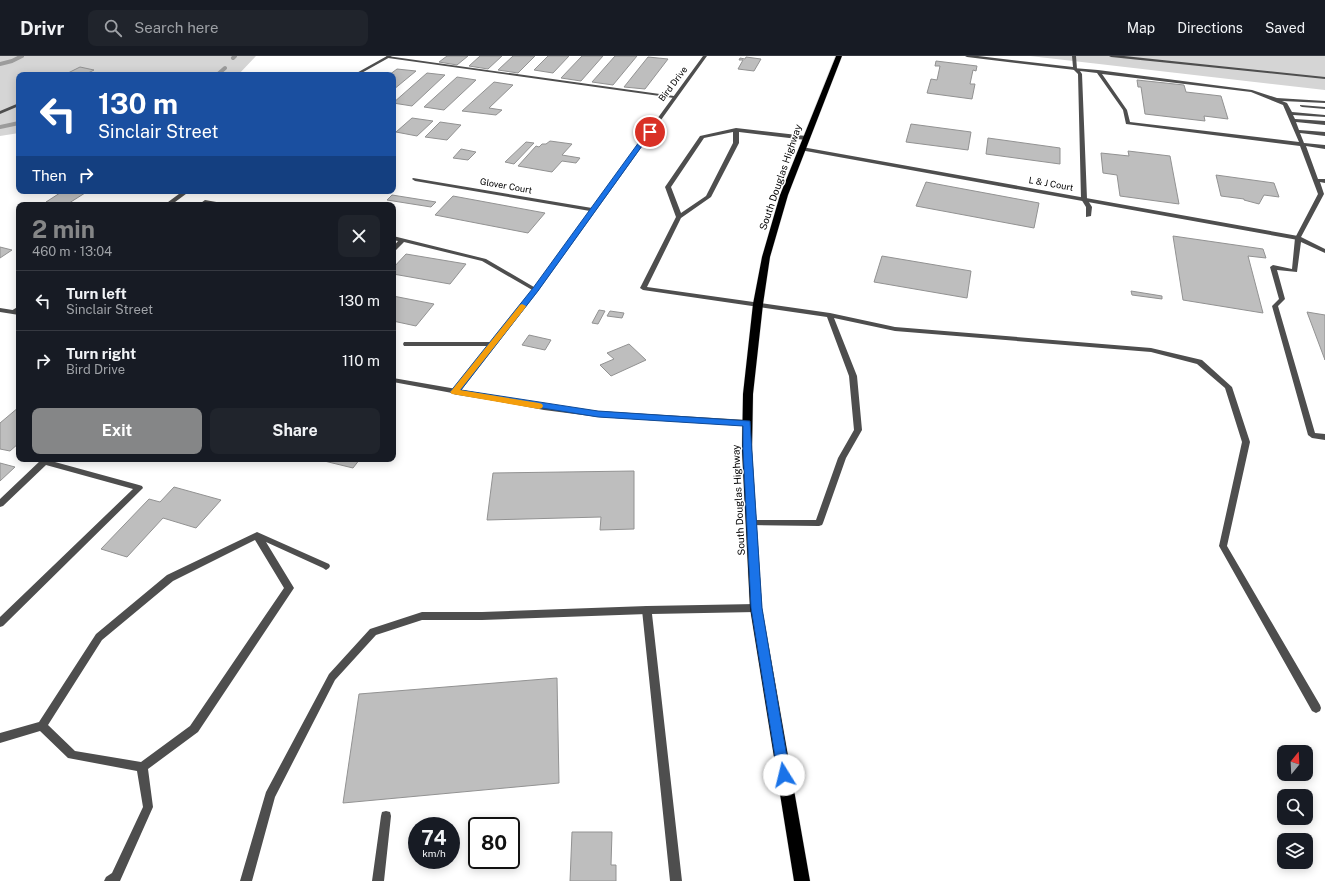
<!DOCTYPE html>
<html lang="en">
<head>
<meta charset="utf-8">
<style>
  :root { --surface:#171b24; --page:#20242c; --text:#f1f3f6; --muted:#9ea1a6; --line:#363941; --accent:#858687 }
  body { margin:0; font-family:"Public Sans",sans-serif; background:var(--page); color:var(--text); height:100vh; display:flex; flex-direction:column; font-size:15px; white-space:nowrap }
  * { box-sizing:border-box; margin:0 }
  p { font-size:13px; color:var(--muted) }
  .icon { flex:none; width:22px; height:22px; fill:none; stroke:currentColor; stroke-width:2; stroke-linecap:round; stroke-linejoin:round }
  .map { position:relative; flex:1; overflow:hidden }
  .sheet { position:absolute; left:16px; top:146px; width:380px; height:260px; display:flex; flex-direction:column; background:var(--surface); border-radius:8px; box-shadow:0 2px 10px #0003 }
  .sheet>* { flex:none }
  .hud { position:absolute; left:16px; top:16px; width:380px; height:122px; border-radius:8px; box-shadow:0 2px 10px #0003; background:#1a4fa0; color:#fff; overflow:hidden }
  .needle { width:26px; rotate:18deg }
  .fabs { position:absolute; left:1277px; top:689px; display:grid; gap:8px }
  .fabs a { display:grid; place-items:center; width:36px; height:36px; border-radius:8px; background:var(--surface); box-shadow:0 2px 10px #0003; font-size:20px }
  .speed { position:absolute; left:408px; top:761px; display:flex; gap:8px; font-size:20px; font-weight:700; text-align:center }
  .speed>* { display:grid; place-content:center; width:52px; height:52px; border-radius:50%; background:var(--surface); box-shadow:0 2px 10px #0003; line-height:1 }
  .speed small { font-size:10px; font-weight:400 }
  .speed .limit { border:2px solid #111; border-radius:6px; background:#fff; color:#111 }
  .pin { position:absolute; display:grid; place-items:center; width:34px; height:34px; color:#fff; margin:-17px; border:2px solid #fff; border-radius:50%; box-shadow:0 1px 4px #0007 }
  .me { position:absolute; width:44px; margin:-22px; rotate:351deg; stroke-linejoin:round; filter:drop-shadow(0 0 3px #0008) }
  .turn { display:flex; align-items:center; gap:14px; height:84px; padding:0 16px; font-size:18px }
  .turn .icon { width:52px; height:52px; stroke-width:2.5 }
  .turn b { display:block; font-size:28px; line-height:34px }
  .then { display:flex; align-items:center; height:38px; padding:0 16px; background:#0003; gap:8px; font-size:15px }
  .round { display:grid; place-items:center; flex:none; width:42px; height:42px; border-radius:8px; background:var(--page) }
  .head { display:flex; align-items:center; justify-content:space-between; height:68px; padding:0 16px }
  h1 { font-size:24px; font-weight:700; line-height:30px; color:var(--accent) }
  .button { display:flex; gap:8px; margin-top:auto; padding:8px 16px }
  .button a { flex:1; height:46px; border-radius:8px; background:var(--accent); color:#fff; font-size:16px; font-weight:700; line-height:46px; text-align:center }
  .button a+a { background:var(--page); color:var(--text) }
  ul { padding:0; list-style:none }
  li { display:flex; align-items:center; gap:12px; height:60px; padding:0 16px; border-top:1px solid var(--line) }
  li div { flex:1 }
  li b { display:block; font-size:15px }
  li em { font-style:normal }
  header { display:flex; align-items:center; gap:24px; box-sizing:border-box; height:56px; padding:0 20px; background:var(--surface); border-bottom:1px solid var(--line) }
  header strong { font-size:19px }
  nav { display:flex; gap:22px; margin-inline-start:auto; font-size:14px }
  .search { width:280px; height:36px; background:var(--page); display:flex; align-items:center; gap:10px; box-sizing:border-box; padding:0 14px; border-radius:8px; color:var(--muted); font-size:15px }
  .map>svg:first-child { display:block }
  .green { fill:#d5d5d5 }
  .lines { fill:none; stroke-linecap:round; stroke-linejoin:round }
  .stream { stroke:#9c9c9c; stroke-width:4 }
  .building { fill:#bebebe; stroke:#929292 }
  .trunk-casing { stroke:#dbdbdb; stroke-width:1 }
  .service { fill:#4e4e4e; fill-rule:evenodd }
  .minor { fill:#4e4e4e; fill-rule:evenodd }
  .tertiary { fill:#4e4e4e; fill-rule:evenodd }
  .trunk { fill:#000; fill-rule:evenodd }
  .route { fill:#1a73e8; stroke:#114b97 }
  .slow { fill:#f59e0b }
  .labels { text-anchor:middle; stroke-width:3; stroke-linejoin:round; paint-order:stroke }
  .far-street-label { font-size:9px; fill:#000; stroke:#fff }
  .street-label { font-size:10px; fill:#000; stroke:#fff }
</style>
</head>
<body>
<header>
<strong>Drivr</strong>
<div class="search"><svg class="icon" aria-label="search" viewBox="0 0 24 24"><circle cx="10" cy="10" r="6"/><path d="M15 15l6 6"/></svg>Search here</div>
<nav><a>Map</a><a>Directions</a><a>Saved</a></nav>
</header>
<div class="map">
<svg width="1325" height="825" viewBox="0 0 1325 825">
  <rect width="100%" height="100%" fill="#fff"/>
  <path class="green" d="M0,0H256L238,19H19V77L0,80Z
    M1030,0H1325V34Z"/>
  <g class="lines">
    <path class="stream" d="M233,2L235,0
      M0,8L12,5L22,0
      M217,19L225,12
      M0,71L19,67"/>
  </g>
  <path class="building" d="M447,0H468L457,9L439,6Z
    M480,0H502L488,13L469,10Z
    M513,0H535L518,17L498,14Z
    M548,0H569L553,17L534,14Z
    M582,0H603L581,25L561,22Z
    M615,0H637L613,29L592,26Z
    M648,1L668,3L645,33L624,31Z
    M746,1L761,3L754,15L738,13L743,4H739L740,2L745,3Z
    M936,5L977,10L976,15L973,14L970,28H975L972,43L927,37L931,23L937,24L940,10H935Z
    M80,11L94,14L84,19L68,17Z
    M397,13L416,15L393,34V19H389Z
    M427,17L445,19L412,50L393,47Z
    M457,21L476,24L444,54L424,51Z
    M1137,24L1184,29L1186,36L1221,40L1228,63L1204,60L1205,65L1145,58L1141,31H1138Z
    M494,26L513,29L489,52L502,54L496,59L462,55Z
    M412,62L433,65L417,80L396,76Z
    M440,66L461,69L447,84L425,81Z
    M911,68L971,76L968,94L906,86Z
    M988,82L1060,92V108L986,98Z
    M550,85L572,88L562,99L580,102L576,107L562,105L552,116L518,110L536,90L539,91L542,88H546Z
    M526,86L534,87L514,108L505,106Z
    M461,93L476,96L468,104L453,102Z
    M1128,95L1170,100L1179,148L1120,140L1117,119L1103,117L1101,97L1129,100Z
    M1216,119L1274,127L1279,141L1264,139L1259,148L1244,144V143L1221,140Z
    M926,126L1039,147L1034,172L916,150Z
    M63,135H76L85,137L66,149L46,146Z
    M392,139L436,146L431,151L387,144Z
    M453,140L545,157L528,177L435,159Z
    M1173,180L1263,193L1266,202L1248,200L1263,257L1183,244Z
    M0,191L12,194L0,202Z
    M406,198L466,208L450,228L393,218V212Z
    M882,200L971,215L967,242L874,226Z
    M1131,235L1162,240V243L1132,239Z
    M393,240L434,248L416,270L393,265Z
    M599,254L605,255L598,268L592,267Z
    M610,255L624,257L622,262L607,260Z
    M1307,256L1325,259V304Z
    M529,279L551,284L545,294L522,289Z
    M629,288L646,304L611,320L600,309L614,303L607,297Z
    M19,351V387L10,395L0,393V367Z
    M316,403H360L353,412Z
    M0,407L15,411L0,425Z
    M634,415V473L600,474L601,461L487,464L493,417Z
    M174,431L221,444L196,472L163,462L127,501L101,493L149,443L160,446Z
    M557,622L559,727L343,747L359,638Z
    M572,776H612L611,809H616V825H570Z"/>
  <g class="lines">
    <g class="trunk-casing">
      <path id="trunk" d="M836,0H842L788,139L770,201L763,248L753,338L752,394L762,552L810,825H794L750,552L742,394L743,338L753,248L762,201L780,139Z"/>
    </g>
    <path class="service" d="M387,0L674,40L676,41L674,42L388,2L386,1Z
      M1073,12L1098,14L1252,34L1277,42L1325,45V47L1282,45L1287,47L1292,56L1325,59V61L1293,59L1295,63L1325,65V69L1296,66L1299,74L1325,76V80L1300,77L1304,87L1325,89V93L1306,90L1318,123H1325V127L1320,126L1324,138L1301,181L1325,193V197L1301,186L1297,216L1277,214L1285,243L1278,250L1315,377L1325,378V384L1312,382L1308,379L1272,250L1279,243L1270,211L1273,209L1292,213L1295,182L1318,138L1300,90L1126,68L1123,54L1097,17L1080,15L1082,18L1087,143L1092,151L1091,160L1086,161V151L1081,143L1078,18L1073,13ZM1102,18L1251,36L1283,49L1299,86L1130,66L1127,54Z
      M19,47V50L0,58V55Z
      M1300,49L1325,51V53L1302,51L1300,50Z
      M736,72L806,80L809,82L806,84L739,76V87L711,141L681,162L647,231L830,257L895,271L1151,292L1202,304L1232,331L1250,386L1227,490L1320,649L1321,652L1320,655L1316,657L1312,655L1219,490L1242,386L1225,332L1197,308L1151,296L895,275L834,262L857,320L862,374L846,402L823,467L822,469L819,470L748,469L747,467L748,465L751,464H816L838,402L854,374L849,320L827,261L643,234L640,232L676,161L665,131L700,80ZM733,76V87L706,140L681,157L671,131L704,82Z
      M205,144L222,147L225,149L206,148L198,149Z
      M393,180L486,203L539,234L538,235H534L482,205L404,186L395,195L393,196V191L398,185L393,184Z
      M404,286H492L495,288L492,290H404L403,288Z
      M44,403L139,429L142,430L143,432L3,570L0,571V561L133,433L46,409L3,450L0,451V443L41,404Z
      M257,476L329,508L330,510L329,512L326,514L323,512L266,486L294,532L198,676L148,713L153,751L120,825H104L106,821L112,817L143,751L137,715L68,702L40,675L0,687V677L39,666L96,578L167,519ZM255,484L284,532L190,670L141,706L75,695L48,669L102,584L173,525Z
      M647,550L650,551L652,554L650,557L647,558L482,564H422L376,579L335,624L275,741L252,825H240L266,736L329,618L370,573L422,556H482Z
      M386,755L390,756L391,760L384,825H372L381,760L382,756Z"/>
    <path class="minor" d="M387,0H392L358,19H353Z
      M703,0H707L538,235L458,338H452L451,336L452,334L534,233L590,155L415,125L412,123L413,122L592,152Z
      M965,0H978L1073,11L1072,0H1076L1077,13L1075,14L967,1Z
      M1109,0H1124L1325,21V23L1111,1Z
      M802,91L1298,180L1301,182L1298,184L800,94L799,93Z
      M183,135H190L171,149H164Z
      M19,250V255L15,257H11V255Z
      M756,548L759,549L761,552L759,555L756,556L652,558L682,825H670L642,554L644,551L647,550Z"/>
    <path class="tertiary" d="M0,252L19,255V259L0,256Z
      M393,322L544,348L598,355L747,364L751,367L747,370L598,361L544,354L393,326Z"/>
    <use href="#trunk" class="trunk"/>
  </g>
  <path class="route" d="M647,75L652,76L538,235L461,334L598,355L750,365L762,552L790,719L788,723L784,725L780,723L778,719L751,552L743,394V370L598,361L455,338L450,336L533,232Z"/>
  <path class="slow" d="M522,248L526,250L525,252L460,334L539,347L542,348L543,350L542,352L539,353L452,338L450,336L452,334L520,249Z"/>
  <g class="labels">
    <g class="far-street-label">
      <text transform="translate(673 28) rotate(-53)" y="3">Bird Drive</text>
      <text transform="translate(1051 128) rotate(10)" y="3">L &amp; J Court</text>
      <text transform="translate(506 130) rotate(10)" y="3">Glover Court</text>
    </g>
    <g class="street-label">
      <text transform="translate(780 121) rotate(-71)" y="4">South Douglas Highway</text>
      <text transform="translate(738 444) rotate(-93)" y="4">South Douglas Highway</text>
    </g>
  </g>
</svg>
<div class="fabs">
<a><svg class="needle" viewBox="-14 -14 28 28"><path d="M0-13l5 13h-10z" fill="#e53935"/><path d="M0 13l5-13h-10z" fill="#9ea1a6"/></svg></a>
<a><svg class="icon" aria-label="search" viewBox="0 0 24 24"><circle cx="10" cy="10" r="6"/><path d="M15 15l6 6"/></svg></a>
<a><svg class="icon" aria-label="layers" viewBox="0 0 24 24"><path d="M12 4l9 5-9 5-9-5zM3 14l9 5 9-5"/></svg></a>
</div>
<div class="speed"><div>74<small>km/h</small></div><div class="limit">80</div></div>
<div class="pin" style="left:650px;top:76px;background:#d93025"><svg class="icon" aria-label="arrive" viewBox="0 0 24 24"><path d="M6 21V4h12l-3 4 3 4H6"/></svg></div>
<svg class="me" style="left:784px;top:719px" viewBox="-20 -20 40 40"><circle r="19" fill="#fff"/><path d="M0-13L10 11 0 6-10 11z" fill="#1a73e8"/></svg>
<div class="hud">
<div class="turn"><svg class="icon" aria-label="left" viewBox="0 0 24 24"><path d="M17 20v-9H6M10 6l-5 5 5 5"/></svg><div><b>130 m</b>Sinclair Street</div></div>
<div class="then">Then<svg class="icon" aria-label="right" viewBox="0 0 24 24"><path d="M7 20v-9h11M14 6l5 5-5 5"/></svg></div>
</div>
<section class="sheet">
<div class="head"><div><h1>2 min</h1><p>460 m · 13:04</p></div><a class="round"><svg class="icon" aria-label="close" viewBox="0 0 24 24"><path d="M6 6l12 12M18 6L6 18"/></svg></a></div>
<ul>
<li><svg class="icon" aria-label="left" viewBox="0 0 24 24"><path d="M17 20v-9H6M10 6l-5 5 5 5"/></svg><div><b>Turn left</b><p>Sinclair Street</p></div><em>130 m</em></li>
<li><svg class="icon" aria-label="right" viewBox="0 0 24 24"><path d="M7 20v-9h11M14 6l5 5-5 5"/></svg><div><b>Turn right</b><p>Bird Drive</p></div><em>110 m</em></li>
</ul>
<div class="button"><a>Exit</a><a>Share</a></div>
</section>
</div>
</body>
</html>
